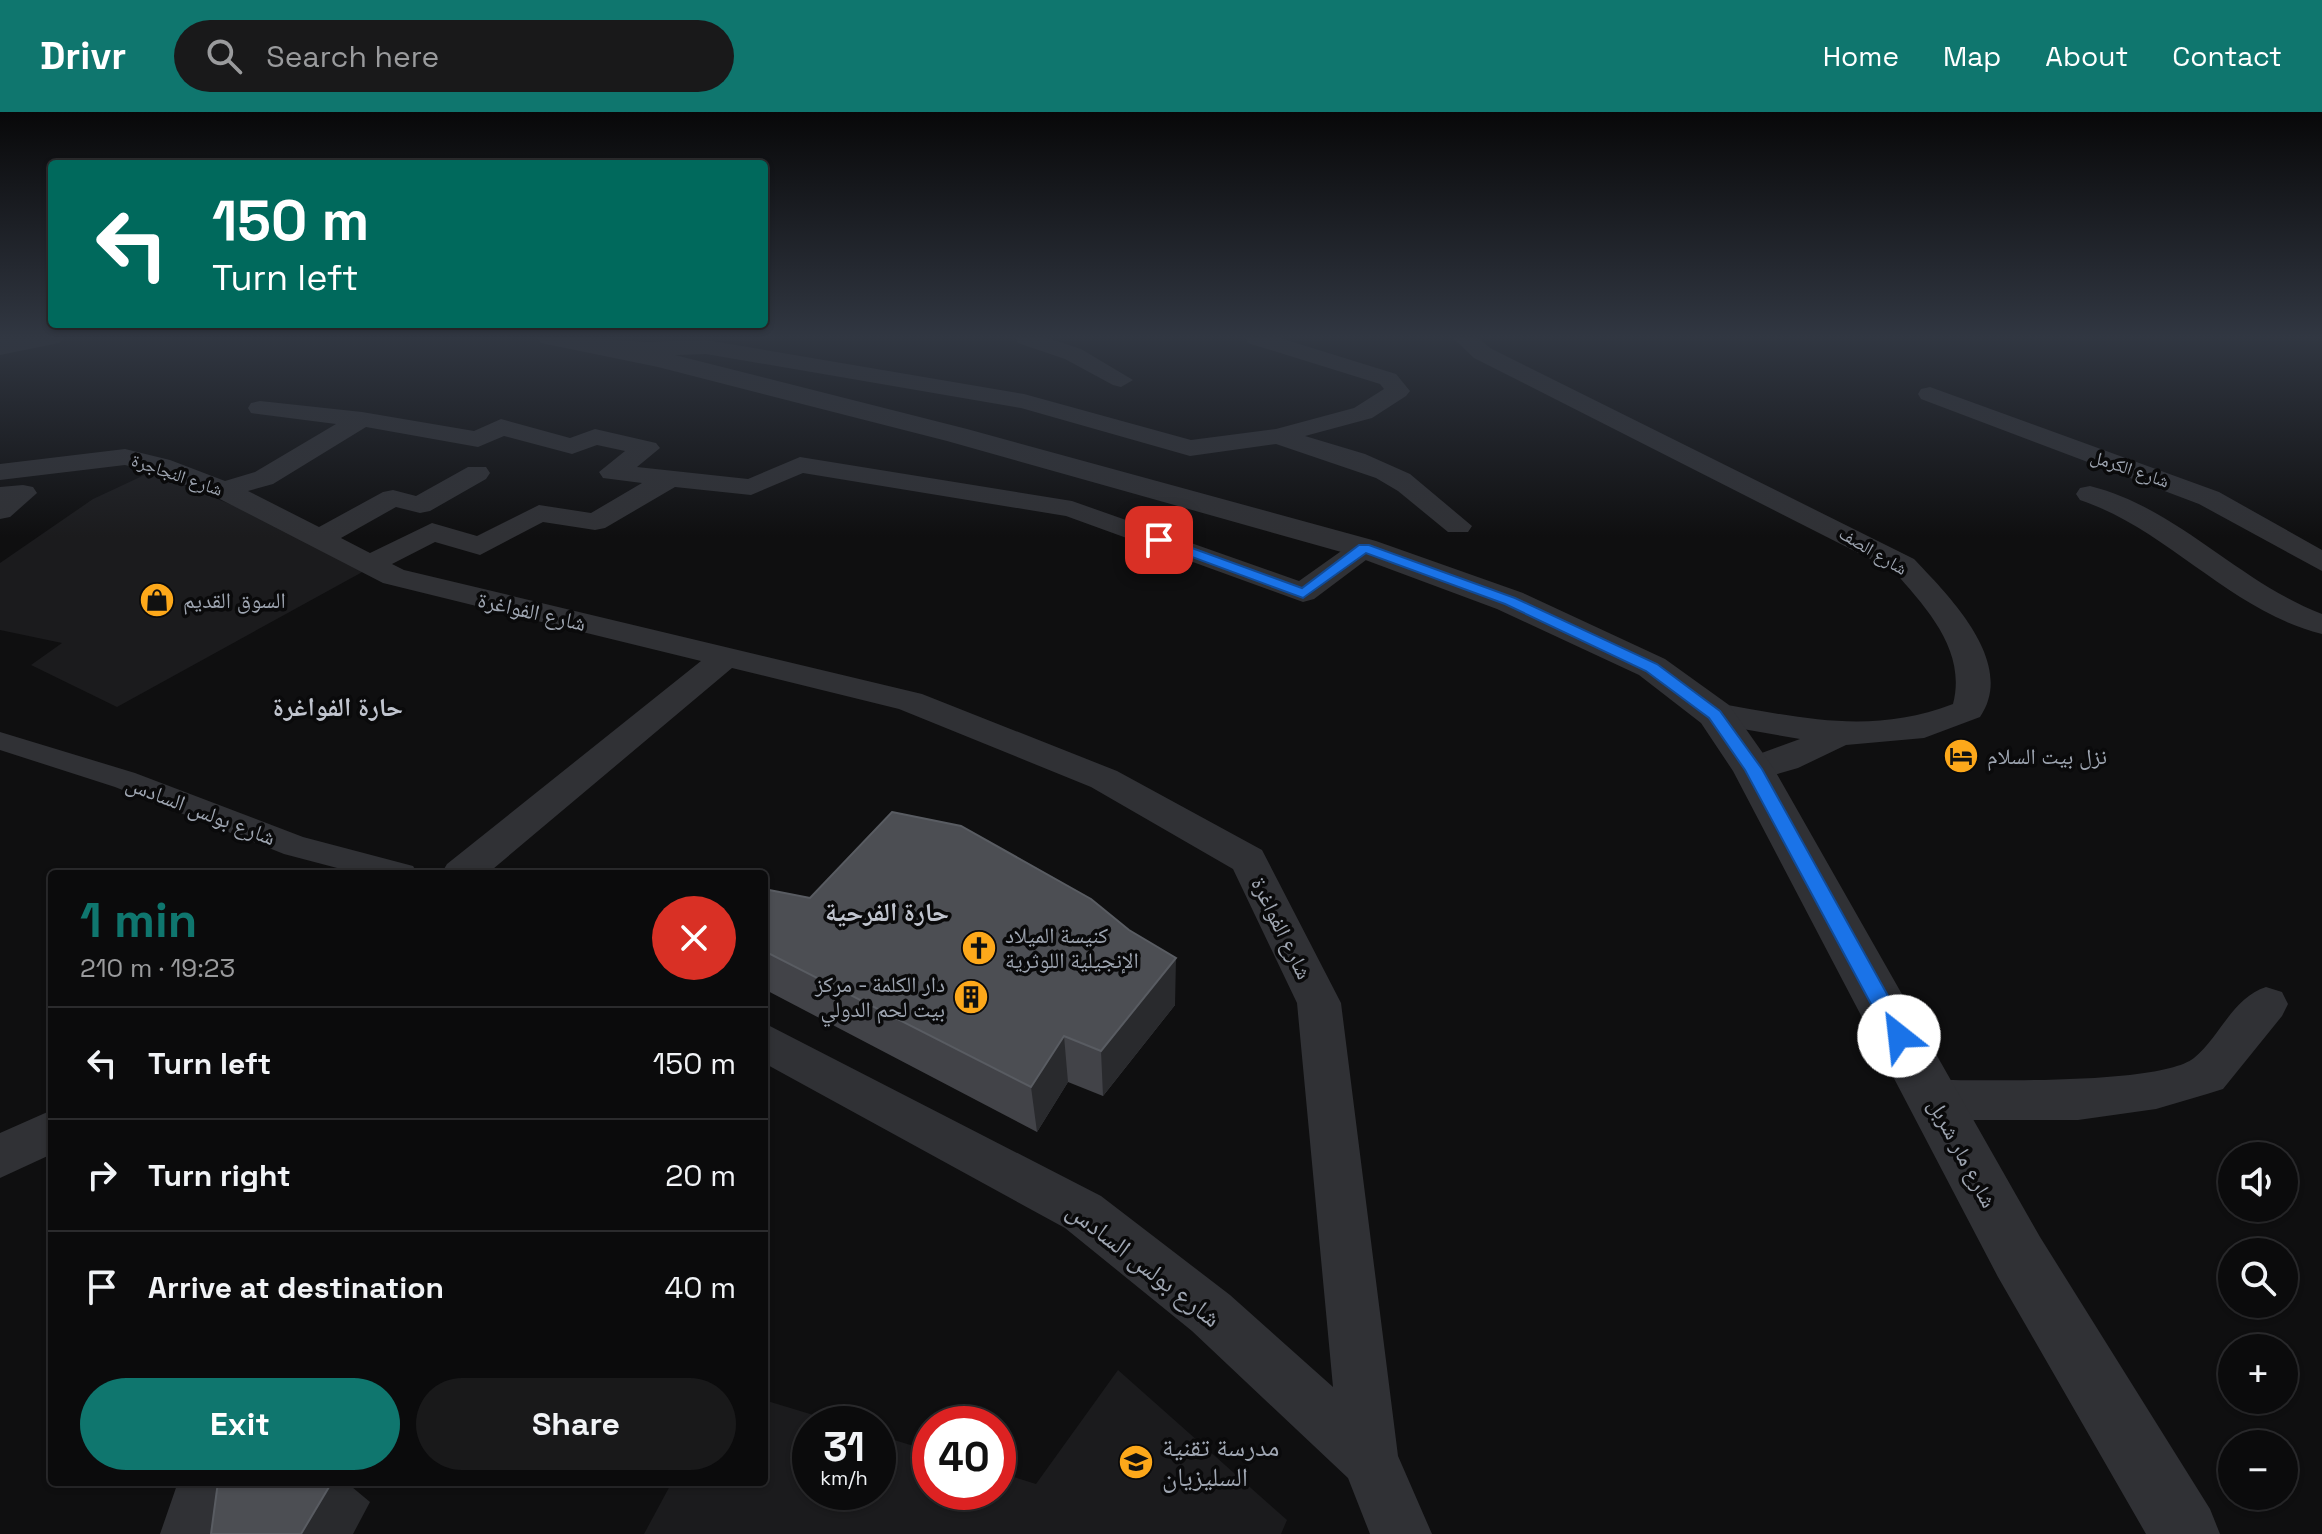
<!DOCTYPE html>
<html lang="en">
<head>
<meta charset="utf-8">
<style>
  :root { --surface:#0b0b0c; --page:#19191a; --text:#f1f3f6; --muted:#9a9b9d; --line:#2b2b2d; --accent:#0f766e }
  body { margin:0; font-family:"Space Grotesk","Noto Naskh Arabic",sans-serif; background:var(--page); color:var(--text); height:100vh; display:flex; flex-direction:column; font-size:30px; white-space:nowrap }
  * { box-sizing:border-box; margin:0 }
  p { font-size:26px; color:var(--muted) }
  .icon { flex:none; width:44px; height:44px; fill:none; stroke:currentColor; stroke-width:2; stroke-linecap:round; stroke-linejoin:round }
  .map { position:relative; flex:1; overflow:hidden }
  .details { position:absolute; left:48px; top:758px; width:720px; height:616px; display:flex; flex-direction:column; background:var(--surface); border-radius:8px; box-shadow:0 2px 6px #0004,0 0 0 2px var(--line) }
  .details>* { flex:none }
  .top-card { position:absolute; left:48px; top:48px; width:720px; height:168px; border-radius:8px; box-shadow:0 2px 6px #0004,0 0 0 2px var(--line); background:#00695c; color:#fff; overflow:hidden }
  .controls { position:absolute; left:2218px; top:1030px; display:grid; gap:16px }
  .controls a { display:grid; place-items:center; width:80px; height:80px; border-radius:50%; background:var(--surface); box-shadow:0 2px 6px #0004,0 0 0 2px var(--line); font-size:40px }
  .speed { position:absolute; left:792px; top:1294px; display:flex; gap:16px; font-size:40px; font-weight:700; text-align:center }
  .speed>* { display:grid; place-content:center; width:104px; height:104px; border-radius:50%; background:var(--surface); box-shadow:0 2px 6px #0004,0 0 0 2px var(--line); line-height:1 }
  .speed small { font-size:20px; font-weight:400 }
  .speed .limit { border:12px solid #d22; background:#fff; color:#111 }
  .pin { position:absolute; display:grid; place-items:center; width:68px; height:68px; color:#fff; margin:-34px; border-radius:16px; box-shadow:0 4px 12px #0006 }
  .me { position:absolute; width:88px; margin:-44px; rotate:331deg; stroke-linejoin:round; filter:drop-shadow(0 0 6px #0008) }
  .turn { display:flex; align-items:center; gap:28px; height:168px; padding:0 32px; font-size:36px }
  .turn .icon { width:104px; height:104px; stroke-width:2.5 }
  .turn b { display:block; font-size:56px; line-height:68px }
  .round { display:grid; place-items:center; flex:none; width:84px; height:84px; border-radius:42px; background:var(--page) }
  .head { display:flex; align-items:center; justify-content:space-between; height:136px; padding:0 32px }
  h1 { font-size:48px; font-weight:800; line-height:60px; color:var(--accent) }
  .action { display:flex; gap:16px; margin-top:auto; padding:16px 32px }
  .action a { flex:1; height:92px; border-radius:48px; background:var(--accent); color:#fff; font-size:32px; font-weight:800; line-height:92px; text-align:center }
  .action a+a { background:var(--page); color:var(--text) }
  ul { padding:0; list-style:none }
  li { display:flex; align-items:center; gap:24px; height:112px; padding:0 32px; border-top:2px solid var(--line) }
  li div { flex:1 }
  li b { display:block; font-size:30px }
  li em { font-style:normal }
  header { display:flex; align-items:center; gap:48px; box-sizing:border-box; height:112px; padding:0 40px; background:var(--accent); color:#fff }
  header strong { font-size:38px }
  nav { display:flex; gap:44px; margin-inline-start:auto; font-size:28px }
  .search { width:560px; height:72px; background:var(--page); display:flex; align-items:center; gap:20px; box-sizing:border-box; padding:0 28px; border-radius:44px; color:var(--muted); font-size:30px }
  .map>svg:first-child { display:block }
  .built { fill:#1b1b1d }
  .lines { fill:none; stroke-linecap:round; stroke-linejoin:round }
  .pedestrian { fill:#303135; fill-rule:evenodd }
  .minor { fill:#303135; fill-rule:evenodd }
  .tertiary { fill:#303135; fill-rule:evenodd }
  .wall { fill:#424348 }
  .shaded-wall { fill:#292a2d }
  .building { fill:#4c4e53; stroke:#595c62; stroke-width:2 }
  .route { fill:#1a73e8; stroke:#114b97; stroke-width:2 }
  .labels { text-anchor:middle; stroke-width:7; stroke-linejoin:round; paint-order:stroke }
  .far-street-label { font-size:18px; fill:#9fa6b2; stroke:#0a0a0b }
  .poi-label { font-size:22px; fill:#9fa6b2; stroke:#0a0a0b; text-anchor:start }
  .street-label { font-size:22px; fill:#9fa6b2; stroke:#0a0a0b }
  .quarter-label { font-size:26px; font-weight:bold; fill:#c0c4ce; stroke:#0a0a0b }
  .near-street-label { font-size:26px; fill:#9fa6b2; stroke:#0a0a0b }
  .near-poi-label { font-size:26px; fill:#9fa6b2; stroke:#0a0a0b; text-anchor:start }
</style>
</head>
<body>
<header>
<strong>Drivr</strong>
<div class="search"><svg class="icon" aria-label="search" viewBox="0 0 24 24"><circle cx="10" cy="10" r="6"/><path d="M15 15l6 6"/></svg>Search here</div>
<nav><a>Home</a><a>Map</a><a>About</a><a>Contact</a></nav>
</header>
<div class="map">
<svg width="2322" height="1422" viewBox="0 0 2322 1422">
  <rect width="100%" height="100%" fill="#0f0f10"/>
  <path class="built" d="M151,360L274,410L366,458L117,595L31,553L62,531L0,518V451L93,387Z
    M1118,1258L1287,1408L1281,1422H644L672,1370H764V1288L843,1312H810V1380H878V1323L930,1339V1380H998V1360L1036,1372Z"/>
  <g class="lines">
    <path class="pedestrian" d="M0,620L135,661L303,725L413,754L418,762H360L284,742L115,675L0,638Z"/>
    <path class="minor" d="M588,226L646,230L706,228L1024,282L1191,328L1276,317L1354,296L1384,277L1380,272L1248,231L1245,226H1280L1396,262L1410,279L1406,284L1372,306L1305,324L1365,342L1410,362L1472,414L1468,420H1448L1398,379L1376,366L1276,332L1190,344L1021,296L706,242L646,244L589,234Z
      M1015,226H1048L1081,237L1133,268L1121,275L1113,273L1065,247L1018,231Z
      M1453,226H1478L1490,236L1914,447C1949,484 2017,551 1980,605L1924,626L1846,633L1798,656L1753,669L1740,665L1735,657L1740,649L1800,627L1703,610L1698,602L1703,594L1715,591C1800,605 1869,624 1953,592C1967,538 1926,496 1894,459L1474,246Z
      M1930,275L2219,380L2322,438V459L2199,392L1921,287L1918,282L1921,277Z
      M260,289L362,300L474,319L501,307L570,326L595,317L656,331L660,336L637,355L748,367L800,345L1072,389L1299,469L1354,430H1374L1379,436L1374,442L1314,487L1303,490L1066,404L803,361L751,383L675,375L605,416L595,418L543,410L480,443L435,430L392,452L404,458L922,582L1117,659L1262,738L1341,891L1398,1344L1432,1422H1370L1348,1366L1192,1219L1065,1116L764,951V911L1101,1084L1230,1183L1333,1275L1297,891L1233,757L1091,675L899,597L732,556L487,762H441L447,752L701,549L383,471L214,384L152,360L125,353L0,368V352L125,337L170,348L225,369L255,360L336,312L251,301L248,296L251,291ZM366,315L478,335L504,324L572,342L597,333L625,339L599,360L603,366L642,371L591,401L539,393L477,424L432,411L370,441L341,426L396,395L420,401L430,399L486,367L490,361L486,355H468L416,384L393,378L383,380L319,415L248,379L273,372Z
      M23,373L33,375L37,381L10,405L0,407V375Z
      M2090,374C2178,396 2238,470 2322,502V522C2230,499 2169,418 2080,388L2076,382L2080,376Z
      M2266,875L2282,880L2288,892L2282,904L2223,977L2207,982L2156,997L2078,1008H1934L1917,1002L1911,988L1917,974L1934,968C1983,968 2160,973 2194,946C2220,925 2232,886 2266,875Z
      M52,998V1042L0,1066V1021Z
      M178,1370H238L222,1422H160Z"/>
    <path class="tertiary" d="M63,226L59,231L0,243V227Z
      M537,226H591L659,239L967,317L1376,429L1523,481L1665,547L1729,593L1774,657L2040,1125L2210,1397L2220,1422H2146L1998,1165L1733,659L1701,611L1639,563L1497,497L1352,443L947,329L658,255L541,231Z"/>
  </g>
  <path class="wall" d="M764,777L1175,893L1103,984L1068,970L1037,1020L764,877Z"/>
  <path class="shaded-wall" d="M1176,846L1175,893L1103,984L1101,939Z
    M1064,924L1068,970L1037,1020L1031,975Z
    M332,1370H346L370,1390L353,1422H301Z"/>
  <path class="building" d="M892,700L961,714L1091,787L1129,818L1176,846L1101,939L1064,924L1031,975L764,839V777L810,786Z
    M218,1370H332L301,1422H211Z"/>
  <linearGradient id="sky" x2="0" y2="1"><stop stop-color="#080809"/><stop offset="0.53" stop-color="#313742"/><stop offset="1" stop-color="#313742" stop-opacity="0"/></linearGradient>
  <rect width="2322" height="425" fill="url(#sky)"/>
  <path class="route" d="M1159,424L1302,476L1359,433H1369L1515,486L1657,552L1720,599L1762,657L1907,918L1910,924L1907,931H1892L1745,658L1709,606L1646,559L1505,492L1366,441L1303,486L1154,431L1152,428Z"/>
  <defs>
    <g id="shop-disc" transform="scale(1.8)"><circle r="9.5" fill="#fda81a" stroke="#0a0a0b"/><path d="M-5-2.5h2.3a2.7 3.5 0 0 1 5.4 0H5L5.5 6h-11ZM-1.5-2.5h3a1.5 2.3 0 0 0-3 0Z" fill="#111"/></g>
    <g id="hotel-disc" transform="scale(1.8)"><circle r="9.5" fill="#fda81a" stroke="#0a0a0b"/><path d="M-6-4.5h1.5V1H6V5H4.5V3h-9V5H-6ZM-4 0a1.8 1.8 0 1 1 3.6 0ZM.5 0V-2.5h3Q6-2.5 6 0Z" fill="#111"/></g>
    <g id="church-disc" transform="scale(1.8)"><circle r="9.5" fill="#fda81a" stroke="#0a0a0b"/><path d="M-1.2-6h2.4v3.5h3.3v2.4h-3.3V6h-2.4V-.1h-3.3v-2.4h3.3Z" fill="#111"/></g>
    <g id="building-disc" transform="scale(1.8)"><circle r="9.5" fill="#fda81a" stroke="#0a0a0b"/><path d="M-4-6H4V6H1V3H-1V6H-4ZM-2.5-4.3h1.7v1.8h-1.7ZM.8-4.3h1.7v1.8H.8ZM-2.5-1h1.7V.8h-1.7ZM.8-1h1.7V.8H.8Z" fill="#111"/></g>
    <g id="school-disc" transform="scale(1.8)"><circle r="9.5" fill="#fda81a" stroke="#0a0a0b"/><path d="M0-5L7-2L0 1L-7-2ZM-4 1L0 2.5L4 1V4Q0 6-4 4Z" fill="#111"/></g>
  </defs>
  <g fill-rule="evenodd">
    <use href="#shop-disc" x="157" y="488"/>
    <use href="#hotel-disc" x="1961" y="644"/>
    <use href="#church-disc" x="979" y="836"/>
    <use href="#building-disc" x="971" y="885"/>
    <use href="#school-disc" x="1136" y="1350"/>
  </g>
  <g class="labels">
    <g class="far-street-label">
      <text transform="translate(2130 357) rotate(19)" y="6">شارع الكرمل</text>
      <text transform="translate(177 363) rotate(19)" y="6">شارع النجاجرة</text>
      <text transform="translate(1873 439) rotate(31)" y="6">شارع الصف</text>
    </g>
    <g class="poi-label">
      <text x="183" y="496">السوق القديم</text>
      <text x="1987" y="652">نزل بيت السلام</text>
      <text x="1005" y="831">كنيسة الميلاد<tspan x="1005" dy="25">الإنجيلية اللوثرية</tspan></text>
      <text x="945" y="880" text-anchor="end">دار الكلمة - مركز<tspan x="945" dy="25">بيت لحم الدولي</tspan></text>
    </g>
    <g class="street-label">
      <text transform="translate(532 499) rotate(13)" y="8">شارع الفواغرة</text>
      <text transform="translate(201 698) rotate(21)" y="8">شارع بولس السادس</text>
      <text transform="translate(1282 816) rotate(64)" y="8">شارع الفواغرة</text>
      <text transform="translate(1963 1041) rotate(62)" y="8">شارع مار شربل</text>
    </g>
    <g class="quarter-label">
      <text x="338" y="604">حارة الفواغرة</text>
      <text x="887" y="809">حارة الفرحية</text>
    </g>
    <g class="near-street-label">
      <text transform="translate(1144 1152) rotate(38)" y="9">شارع بولس السادس</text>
    </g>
    <g class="near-poi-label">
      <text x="1162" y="1344">مدرسة تقنية<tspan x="1162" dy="30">السليزيان</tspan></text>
    </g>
  </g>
</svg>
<div class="controls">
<a><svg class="icon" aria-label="sound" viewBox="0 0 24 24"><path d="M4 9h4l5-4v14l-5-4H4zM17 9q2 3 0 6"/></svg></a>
<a><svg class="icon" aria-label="search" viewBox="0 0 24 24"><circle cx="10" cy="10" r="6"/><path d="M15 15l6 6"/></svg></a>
<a>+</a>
<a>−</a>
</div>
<div class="speed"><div>31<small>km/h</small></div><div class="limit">40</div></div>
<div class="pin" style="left:1159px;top:428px;background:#d93025"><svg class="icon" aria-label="arrive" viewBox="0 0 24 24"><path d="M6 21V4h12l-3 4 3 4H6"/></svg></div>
<svg class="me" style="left:1899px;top:924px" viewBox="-20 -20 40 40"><circle r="19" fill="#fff"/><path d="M0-13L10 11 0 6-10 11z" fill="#1a73e8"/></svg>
<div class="top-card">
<div class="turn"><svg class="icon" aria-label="left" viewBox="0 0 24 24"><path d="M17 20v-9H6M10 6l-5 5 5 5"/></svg><div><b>150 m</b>Turn left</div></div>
</div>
<section class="details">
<div class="head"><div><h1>1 min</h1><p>210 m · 19:23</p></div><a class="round" style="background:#d93025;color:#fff"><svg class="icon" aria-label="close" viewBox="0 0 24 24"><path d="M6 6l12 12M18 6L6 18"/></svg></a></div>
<ul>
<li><svg class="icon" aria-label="left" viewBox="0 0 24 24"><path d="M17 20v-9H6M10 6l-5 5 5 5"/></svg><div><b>Turn left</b></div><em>150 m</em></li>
<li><svg class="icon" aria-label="right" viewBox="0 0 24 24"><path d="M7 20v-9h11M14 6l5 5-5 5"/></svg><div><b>Turn right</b></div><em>20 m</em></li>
<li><svg class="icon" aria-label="arrive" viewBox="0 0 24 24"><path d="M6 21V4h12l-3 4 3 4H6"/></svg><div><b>Arrive at destination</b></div><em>40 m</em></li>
</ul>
<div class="action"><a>Exit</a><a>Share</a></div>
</section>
</div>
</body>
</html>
